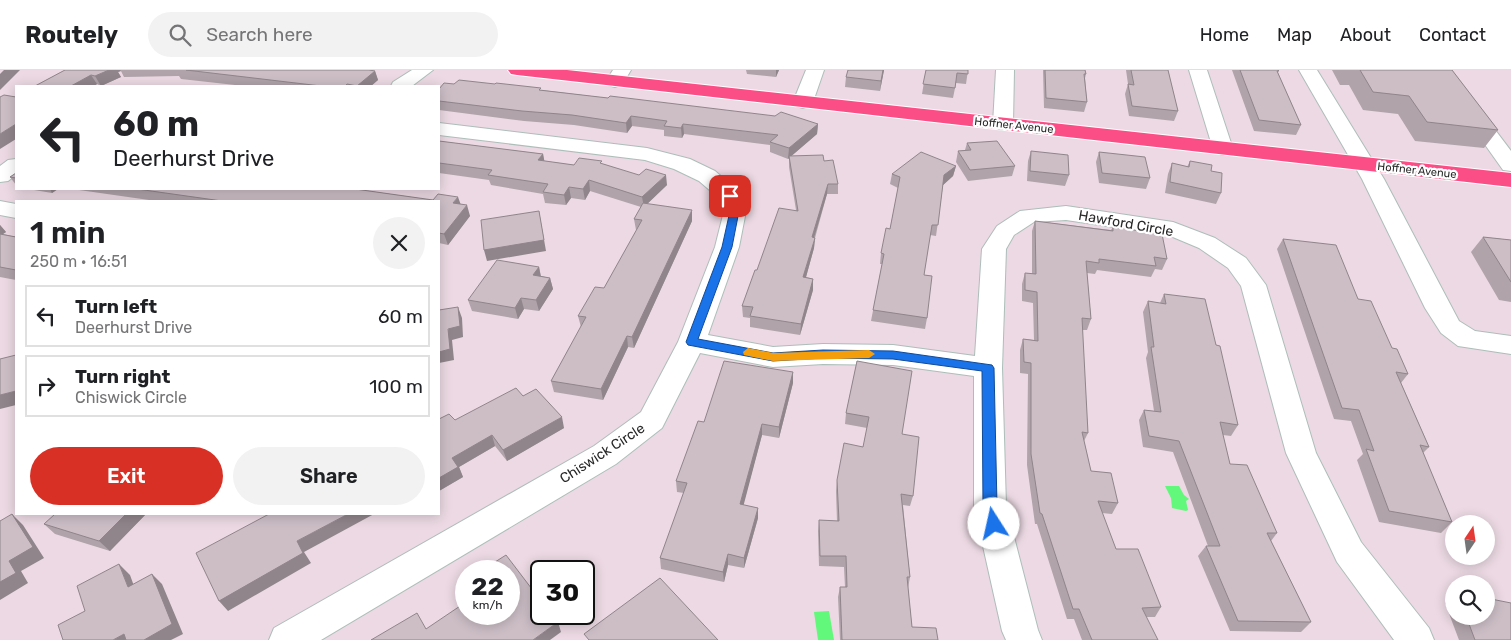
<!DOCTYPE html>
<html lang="en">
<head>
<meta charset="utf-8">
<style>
  :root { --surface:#fff; --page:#f2f2f2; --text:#202124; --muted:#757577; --line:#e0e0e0; --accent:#d93025 }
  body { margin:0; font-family:Rubik,sans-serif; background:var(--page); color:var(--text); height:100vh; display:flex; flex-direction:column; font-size:19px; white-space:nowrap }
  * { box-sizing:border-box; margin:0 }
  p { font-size:16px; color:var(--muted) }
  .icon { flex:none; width:28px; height:28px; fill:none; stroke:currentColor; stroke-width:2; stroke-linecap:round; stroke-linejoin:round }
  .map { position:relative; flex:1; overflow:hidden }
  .details { position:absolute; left:15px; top:130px; width:425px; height:315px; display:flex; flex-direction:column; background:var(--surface); border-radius:0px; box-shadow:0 2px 12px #0003 }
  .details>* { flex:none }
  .banner { position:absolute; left:15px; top:15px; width:425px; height:105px; border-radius:0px; box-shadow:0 2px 12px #0003; background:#fff; color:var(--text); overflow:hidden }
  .needle { width:32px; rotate:13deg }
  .buttons { position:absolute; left:1445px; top:445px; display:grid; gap:10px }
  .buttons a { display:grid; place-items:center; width:50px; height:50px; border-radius:50%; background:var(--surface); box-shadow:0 2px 12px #0003; font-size:25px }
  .speed { position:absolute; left:455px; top:490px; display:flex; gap:10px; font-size:25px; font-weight:700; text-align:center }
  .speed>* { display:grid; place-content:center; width:65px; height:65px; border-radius:50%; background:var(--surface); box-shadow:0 2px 12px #0003; line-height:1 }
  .speed small { font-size:12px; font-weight:400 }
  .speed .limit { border:2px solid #111; border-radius:8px; background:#fff; color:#111 }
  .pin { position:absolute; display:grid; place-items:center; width:42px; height:42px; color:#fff; margin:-21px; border-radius:10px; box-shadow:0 2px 8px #0006 }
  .me { position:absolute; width:55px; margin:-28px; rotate:350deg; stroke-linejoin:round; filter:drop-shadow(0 0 4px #0008) }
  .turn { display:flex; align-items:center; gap:18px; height:105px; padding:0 15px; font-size:22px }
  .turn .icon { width:65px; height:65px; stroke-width:2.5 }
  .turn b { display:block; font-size:35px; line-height:42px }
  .round { display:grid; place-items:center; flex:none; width:52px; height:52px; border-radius:26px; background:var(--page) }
  .summary { display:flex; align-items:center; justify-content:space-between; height:85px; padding:0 15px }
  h1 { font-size:30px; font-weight:600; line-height:38px }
  .primary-button { display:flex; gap:10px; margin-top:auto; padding:10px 15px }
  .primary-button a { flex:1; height:58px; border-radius:30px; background:var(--accent); color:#fff; font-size:20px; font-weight:600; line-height:58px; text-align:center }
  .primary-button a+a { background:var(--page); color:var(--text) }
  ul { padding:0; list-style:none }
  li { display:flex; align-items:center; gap:15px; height:62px; margin:0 10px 8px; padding:0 5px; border:2px solid var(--line); border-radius:0px }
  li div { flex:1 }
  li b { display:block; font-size:19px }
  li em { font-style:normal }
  header { display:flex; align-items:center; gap:30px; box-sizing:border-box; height:70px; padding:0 25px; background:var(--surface); border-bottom:1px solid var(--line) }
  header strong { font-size:24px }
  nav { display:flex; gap:28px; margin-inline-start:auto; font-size:18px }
  .search { width:350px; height:45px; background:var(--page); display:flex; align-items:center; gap:12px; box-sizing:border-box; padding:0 18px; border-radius:28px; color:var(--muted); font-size:19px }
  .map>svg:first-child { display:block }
  .water { fill:#62f87c }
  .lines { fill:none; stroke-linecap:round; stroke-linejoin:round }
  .minor-casing { stroke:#adbeb9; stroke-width:2 }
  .major-casing { stroke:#fff; stroke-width:2 }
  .minor { fill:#fff; fill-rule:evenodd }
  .major { fill:#fc4e86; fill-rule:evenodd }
  .wall { fill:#b0a3aa }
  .shaded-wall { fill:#90858b }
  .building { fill:#cdbec6; stroke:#90858b }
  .route { fill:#1a73e8; stroke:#114b97 }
  .slow { fill:#f59e0b }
  .labels { text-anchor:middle; stroke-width:4.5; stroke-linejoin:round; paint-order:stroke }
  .far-street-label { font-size:11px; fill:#282828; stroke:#fff }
  .street-label { font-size:14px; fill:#282828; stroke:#fff }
</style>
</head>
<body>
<header>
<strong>Routely</strong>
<div class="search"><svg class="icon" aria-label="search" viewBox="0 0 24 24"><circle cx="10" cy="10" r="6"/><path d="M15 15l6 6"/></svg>Search here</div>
<nav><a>Home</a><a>Map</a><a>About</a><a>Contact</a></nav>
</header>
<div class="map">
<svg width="1511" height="570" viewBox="0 0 1511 570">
  <rect width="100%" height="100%" fill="#ecd9e3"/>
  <path class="water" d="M1165,416H1179L1184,425L1189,429L1186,431L1188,440L1186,441L1172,438L1171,428Z
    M829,541L834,570H818L814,542Z"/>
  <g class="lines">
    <g class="minor-casing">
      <path id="minor" d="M412,0H433L412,16H391L393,12Z
        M613,0H631L622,15L615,17L608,15L606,11Z
        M806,0H824L813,32L810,36L803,38L796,36L793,32Z
        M996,0H1014L1013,54L1010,58L1003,60L996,58L993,54Z
        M1189,0H1207L1233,79L1230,83L1223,85L1216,83L1213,79Z
        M1299,0H1317L1384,109L1459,251L1475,261L1511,266V284L1458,276L1441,263L1425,238L1362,109Z
        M1432,0H1450L1511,81V101L1503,100Z
        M439,53L647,78L690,89L715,101L738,121L746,141L739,177L708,265L773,277L823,274L893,275L975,286L982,179L997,156L1020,141L1066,136L1173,152L1215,168L1246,188L1266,215L1316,383L1361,472L1429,558L1434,570H1394L1337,492L1286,383L1241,216L1228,198L1199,178L1168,165L1066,150L1034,152L1014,165L1006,179L1002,298L1006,436L1038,560L1042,570H1006L1002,561L974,436V306L893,295L823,294L773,297L700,283L662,358L616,394L321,570H269L274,558L594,376L641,342L678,272L715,177L724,141L720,129L699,111L674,99L645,90L439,65Z
        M16,89V105L8,111L0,112V96L8,90Z
        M0,131L16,134V148L0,145Z"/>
    </g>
    <g class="major-casing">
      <path id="major" d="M508,0H567L1511,103V117L517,5L511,4Z"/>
    </g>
    <use href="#minor" class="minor"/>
    <use href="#major" class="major"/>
  </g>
  <path class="wall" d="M65,0H369L375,1L378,10L371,16H244L181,9L179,6L124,7L121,1L118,2L121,7L101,16L97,14L94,16H35Z
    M746,0H779L776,7L747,4Z
    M884,0L880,21L845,17L846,7Z
    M926,0H968L966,14L956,13L953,28L922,24Z
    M1043,0H1085L1086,4L1085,8L1087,32L1084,42L1044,38Z
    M1126,0H1168L1178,41L1174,51L1129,46L1125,24L1128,14Z
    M1232,0H1278V3L1301,55L1296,65L1254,61Z
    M1332,0H1452L1498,60L1484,78L1415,71L1398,44L1363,40L1349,15H1340Z
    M454,14L542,20L818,54L817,64L791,86L824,91L838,114V124H827L815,168L814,178L806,207L813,209V220L800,265L750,257V248L743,247L742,236L757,200L796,140L789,97V88L788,89L770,82V75L684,64L682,68L664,66V60L632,56L627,63L574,55L524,51L439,40V19Z
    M439,71L543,84L544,91L574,95L602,94L667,115L647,134L692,151L634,278L628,277L603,330L554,322L551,311L581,257L578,246L604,218L637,160H636L634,149L641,137L590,121L585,130L571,128L566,135L545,133L543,124L491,115L489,110L439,103Z
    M967,73L1015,96L1012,106L968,111L956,92L958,81L965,80Z
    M1031,81L1069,105L1065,116L1027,111L1028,91Z
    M1099,82L1150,108L1146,119L1099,113L1096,92Z
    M1190,91L1211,101L1221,123L1216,134L1165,123L1168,104L1172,93L1187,97Z
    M956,96L953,106L943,115L936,166L930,165L924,205L927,248L925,259L871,251L882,194H880L881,183L890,159L898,118L890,114L892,104Z
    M16,103V115L10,107Z
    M28,119H58L52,123Z
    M72,119H355L461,134L470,146L448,175L439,173V131H156Z
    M1035,151L1111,160L1113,157L1167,189L1162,200L1155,199L1151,207L1097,200L1095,204L1087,203L1091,249L1087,260H1082L1088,363L1084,371L1091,401L1118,433L1112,444L1102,443L1116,479L1161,537L1155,547H1146L1158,570H1082L1074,549H1067L1037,454H1035L1027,395L1028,304L1020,303V280L1023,269L1034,270L1033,233L1022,231V214L1025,203L1032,204V161Z
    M0,155L6,162L3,164L16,167V210L0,207Z
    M1483,167L1511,170V232L1499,230L1471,182Z
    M1283,169L1358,229L1408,304L1401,313L1429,377L1423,383L1452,452L1441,463L1379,452L1357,390L1363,384L1351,351L1334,349L1277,179Z
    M539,197L541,206L550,208L553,219L539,241L524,239L518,249L472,241L468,230Z
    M1164,224L1216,275L1238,355L1231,366L1223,365L1230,394L1277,463L1271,471L1311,552L1301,562L1230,561L1198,486L1206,476H1208L1173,382L1143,377L1139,350L1144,340L1154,341L1146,288L1148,282L1143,242L1148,231L1160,233Z
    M857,291L902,364L913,426L910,436L903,435L910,507L908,518L912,557L938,570H840L838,527L840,517H845L844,497L819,496L818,461L819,450L837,451L836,421L837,410L863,377L867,358L845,354L846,343Z
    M793,302V313L779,368L762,365L743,435L758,438V448L744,498L728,495L724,512L661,499L660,488L684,423L677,422L676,411L704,352Z
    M523,326L564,358L507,391L495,376L459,397L463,407L439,421V349L455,350Z
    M146,444L110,481L55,464L44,454Z
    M1454,525V546H1486L1511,570H1459L1445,533Z"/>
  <path class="shaded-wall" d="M4,0H20L0,20V4Z
    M109,0H120L121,1L118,2L121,7L101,16L95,6Z
    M776,0H779L776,7Z
    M883,0H884L880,21L881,11Z
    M375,1L378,10L371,16H357Z
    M91,5L97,14L94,16H71Z
    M631,46L632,56L627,63L626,53Z
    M16,54V69L0,79V64Z
    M683,54L684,64L682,68L681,58Z
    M818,54L817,64L788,89L789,78Z
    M543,84L545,94L538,90Z
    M956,96L953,106L942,116L944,105Z
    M666,105L667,115L644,137L642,127Z
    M589,110L590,121L585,130L583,119Z
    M828,114L827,124L811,178L812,167Z
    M569,117L571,128L566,135L564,125Z
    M50,119H58L52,123Z
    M458,127L462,138L453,133Z
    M467,135L470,146L448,175L444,164Z
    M692,140V151L634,278L632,267Z
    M539,141L546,181L487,191L484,180Z
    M0,155L6,162L0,166Z
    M815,168L814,178L803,218V207Z
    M539,197L541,208L533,205Z
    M550,208L553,219L539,241L536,230Z
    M813,209V220L800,265L801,254Z
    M521,228L524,239L518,249L515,238Z
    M458,237L462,248L463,267L452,270L454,290L439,293V282Z
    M627,266L628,277L603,330L601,319Z
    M793,302V313L779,368V357Z
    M16,321V335L0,339V325Z
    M562,347L564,358L507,391L503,380Z
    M762,354V365L741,445L740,434Z
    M492,365L495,376L459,397L463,407L439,421V408L452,388Z
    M758,438V448L744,498V488Z
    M12,444L23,455L44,488L21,501L28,513L0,530V512L9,491Z
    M126,444H146L110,481L99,471Z
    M348,444H374L304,482L311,493L228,541L219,531L297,471Z
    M728,484V495L724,512L723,502Z
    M119,494L130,505L138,527L128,517Z
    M152,504L162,514L183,564L171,570H144Z
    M558,552L561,562L550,570H533Z
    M124,564L131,570H113Z"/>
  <path class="building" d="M65,0H109L95,6L91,5L71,16H35Z
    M186,0H369L375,1L357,16L347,14L345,16H321Z
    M848,0H883L881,11L846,7Z
    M926,0H968V4L957,3L955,18L923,14Z
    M1045,0H1085L1086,4H1084L1087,32L1046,28Z
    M1131,0H1168L1178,41L1132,36L1128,14L1134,15Z
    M1240,0H1278L1279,1H1277L1301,55L1259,50Z
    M1360,0H1452L1498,60L1427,52L1409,26L1373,22Z
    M459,10L495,14L496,13L541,18L539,20L608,28L610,26L775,46L781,42L818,54L789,78L770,72L778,65L683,54L681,58L664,56L667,51L631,46L626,53L572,45L522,41L439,31V19L444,13L454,14Z
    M4,25L16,27V54L0,64V27Z
    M439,71L543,84L538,90L574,95L579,88L602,91L600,93L639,105L646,99L666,105L642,127L589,110L583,119L569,117L564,125L543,122L548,114L488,105L492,100L439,93Z
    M997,71L1015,96L970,100L958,81L971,80L967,73Z
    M1031,81L1068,85L1069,105L1030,101Z
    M921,82L956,96L944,105L938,155H932L924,205L932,206L927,248L873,240L884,184L881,183L886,158L890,159L900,107L892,104Z
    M1099,82L1145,87L1150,108L1102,103Z
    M823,85L824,91L833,90L838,114H828L812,167L815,168L803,207L813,209L801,254L750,246L753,237L742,236L755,200H757L779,138L798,141L789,86Z
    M1190,91L1212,95L1211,101L1222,103L1221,123L1170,112L1172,93L1189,97Z
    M16,103V108L10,107Z
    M137,119H355L433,130L438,124L458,127L453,133L467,135L444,164L439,163V131H222Z
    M643,133L692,140L632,267L627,266L601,319L551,311L586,247L578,246L595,217L604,218L642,150L634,149Z
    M539,141L544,170L484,180L481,150Z
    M1035,151L1113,161V157L1162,164L1167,189L1154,187L1156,196L1099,189V193L1086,191L1091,249L1082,248L1088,363L1082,362L1091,401L1111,403L1118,433L1098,431L1116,479H1138L1161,537L1142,538L1158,570H1092L1079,539H1073L1042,444L1040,443L1031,384V293L1024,292L1023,269L1038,271L1037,222L1025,220V203L1036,204Z
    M0,164L16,167V200L0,197Z
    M1483,167L1511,170V212Z
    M1283,169L1336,175L1358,229L1371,231L1392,278L1397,279L1408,304L1396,302L1429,377L1420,375L1452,452L1389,441L1366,379L1374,381L1359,340L1342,338Z
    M497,190L539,197L533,205L550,208L536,230L521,228L515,238L468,230Z
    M1164,224L1205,229L1216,275L1220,276L1238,355L1220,352L1230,394L1247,395L1277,463H1267L1311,552L1238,551L1206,476H1220L1179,371L1149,366L1144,340L1161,342L1151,277H1154L1148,231L1166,234Z
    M458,237L460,256L448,259L450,279L439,282V240Z
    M16,285V321L0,325V289Z
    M724,291L793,302L779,357L762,354L740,434L758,438L744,488L728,484L723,502L660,488L687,413L676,411L698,351L704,352Z
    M857,291L912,301L902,364L919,367L913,426L901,424L910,507H907L912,557L936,558L938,570H842L840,517H847L846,486H820L819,450L839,451L837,410L844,373L863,377L869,347L846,343Z
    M516,318L523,326L536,319L562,347L503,380L492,365L452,388L458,397L439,408V349L449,344L455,350Z
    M12,444L33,477L9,491L16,503L0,512V451Z
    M55,444H126L99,471L44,454Z
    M269,444H348L297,471L303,483L219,531L196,483Z
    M506,485L541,531V544H551L558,552L533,570H371L417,543L426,559L466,532V544H509V501H481Z
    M119,494L128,517L152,504L172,554L144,570H126L124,564L113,570H63L58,555L85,541L77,516Z
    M660,508L718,570H589L584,564Z
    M1486,528L1511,533V570H1475L1466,546H1486Z"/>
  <path class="route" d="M730,124L734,126L739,141L732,177L698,269L773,283L823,280L893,281L992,295L994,298L997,436L1001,454L999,458L994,459L990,458L983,436L982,301L893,289L823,288L773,291L688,275L686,272L722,177L730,141L725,126Z"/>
  <path class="slow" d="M748,278L773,283L869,280L875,284L869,288L773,291L744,285L743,282Z"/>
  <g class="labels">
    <g class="far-street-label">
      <text transform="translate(1014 55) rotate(6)" y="4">Hoffner Avenue</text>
      <text transform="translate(1417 100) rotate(6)" y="4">Hoffner Avenue</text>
    </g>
    <g class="street-label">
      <text transform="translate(1126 153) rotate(10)" y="5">Hawford Circle</text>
      <text transform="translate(602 383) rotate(-33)" y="5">Chiswick Circle</text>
    </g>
  </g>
</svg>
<div class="buttons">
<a><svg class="needle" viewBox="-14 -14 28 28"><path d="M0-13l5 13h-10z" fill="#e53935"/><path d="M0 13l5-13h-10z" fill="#757577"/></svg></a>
<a><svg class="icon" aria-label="search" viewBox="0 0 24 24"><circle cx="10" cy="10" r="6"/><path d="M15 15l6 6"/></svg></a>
</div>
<div class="speed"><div>22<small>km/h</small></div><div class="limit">30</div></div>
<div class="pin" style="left:730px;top:126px;background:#d93025"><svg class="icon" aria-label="arrive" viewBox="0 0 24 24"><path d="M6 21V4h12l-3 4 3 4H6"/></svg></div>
<svg class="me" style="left:994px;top:454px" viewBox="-20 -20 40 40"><circle r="19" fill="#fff"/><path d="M0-13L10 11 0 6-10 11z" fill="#1a73e8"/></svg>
<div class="banner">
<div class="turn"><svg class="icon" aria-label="left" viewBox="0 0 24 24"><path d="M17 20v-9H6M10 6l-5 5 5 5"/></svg><div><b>60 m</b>Deerhurst Drive</div></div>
</div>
<section class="details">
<div class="summary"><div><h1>1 min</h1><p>250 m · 16:51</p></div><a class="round"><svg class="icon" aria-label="close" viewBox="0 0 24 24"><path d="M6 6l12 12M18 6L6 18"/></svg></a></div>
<ul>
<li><svg class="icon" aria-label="left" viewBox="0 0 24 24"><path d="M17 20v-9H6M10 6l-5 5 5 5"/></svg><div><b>Turn left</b><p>Deerhurst Drive</p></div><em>60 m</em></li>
<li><svg class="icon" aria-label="right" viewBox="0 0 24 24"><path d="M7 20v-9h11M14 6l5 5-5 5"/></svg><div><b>Turn right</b><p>Chiswick Circle</p></div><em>100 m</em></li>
</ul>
<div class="primary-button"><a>Exit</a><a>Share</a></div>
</section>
</div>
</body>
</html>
